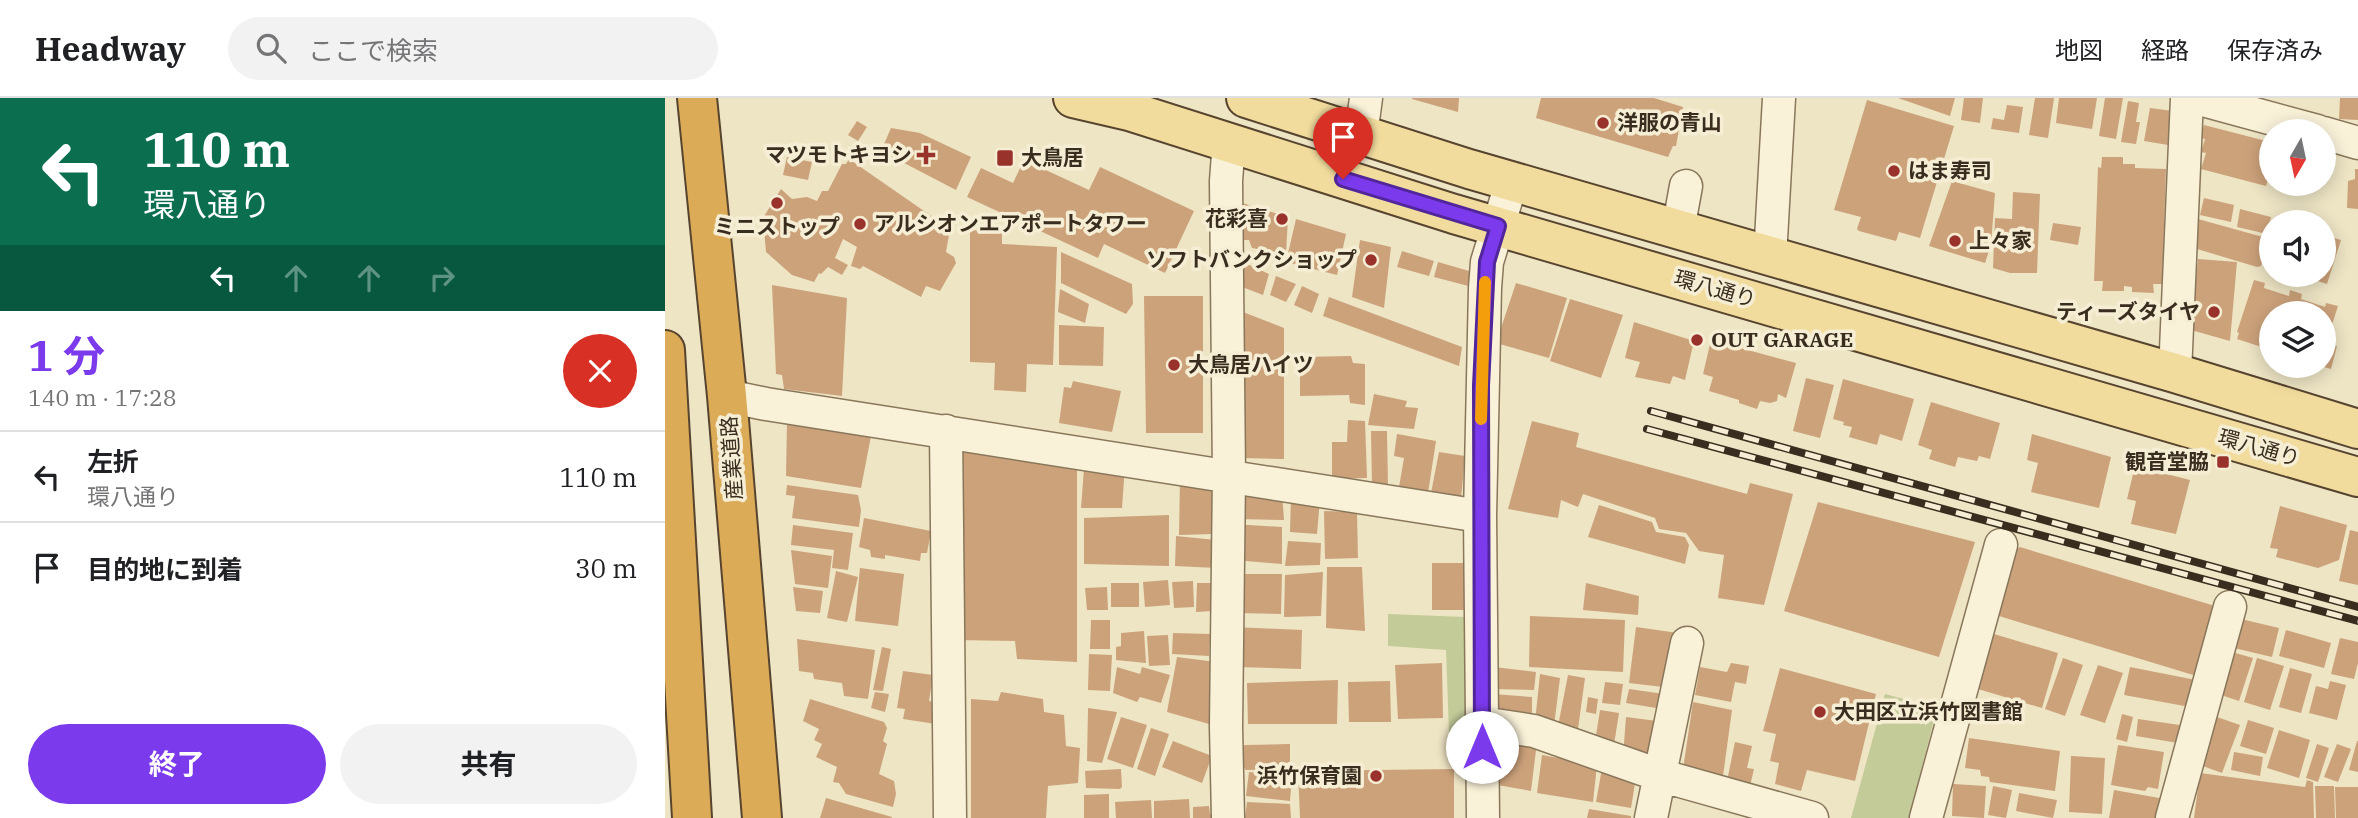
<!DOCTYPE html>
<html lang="ja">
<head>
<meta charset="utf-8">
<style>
  :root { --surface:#fff; --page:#f2f2f2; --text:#202124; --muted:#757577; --line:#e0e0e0; --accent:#7c3aed }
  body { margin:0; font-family:"IBM Plex Serif","Noto Sans JP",serif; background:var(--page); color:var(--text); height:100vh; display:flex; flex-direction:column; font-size:26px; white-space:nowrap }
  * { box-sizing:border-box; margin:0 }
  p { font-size:23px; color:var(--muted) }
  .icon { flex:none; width:38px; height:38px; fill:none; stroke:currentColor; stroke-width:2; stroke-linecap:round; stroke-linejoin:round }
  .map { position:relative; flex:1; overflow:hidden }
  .panel { display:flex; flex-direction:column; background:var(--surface); width:665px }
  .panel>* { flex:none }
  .guide { background:#0b6e4f; color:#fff; overflow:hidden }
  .needle { width:46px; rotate:189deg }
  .controls { position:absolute; left:1594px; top:21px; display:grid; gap:14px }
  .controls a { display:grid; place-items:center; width:77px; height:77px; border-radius:50%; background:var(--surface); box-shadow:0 4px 18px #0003; font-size:35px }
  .pin { position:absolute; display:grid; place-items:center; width:60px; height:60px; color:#fff; margin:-72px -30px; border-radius:50% 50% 50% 0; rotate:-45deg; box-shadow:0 0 7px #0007 }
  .pin .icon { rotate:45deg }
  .me { position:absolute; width:77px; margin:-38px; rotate:0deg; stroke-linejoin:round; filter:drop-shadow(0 0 5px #0008) }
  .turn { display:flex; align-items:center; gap:24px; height:147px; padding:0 28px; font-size:32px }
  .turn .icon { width:91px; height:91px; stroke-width:2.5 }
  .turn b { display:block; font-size:49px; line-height:60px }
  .lanes { display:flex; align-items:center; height:66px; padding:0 28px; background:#0003; justify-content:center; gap:35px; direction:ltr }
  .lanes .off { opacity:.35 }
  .round { display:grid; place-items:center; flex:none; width:74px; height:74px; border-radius:37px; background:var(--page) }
  .summary { display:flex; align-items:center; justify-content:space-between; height:119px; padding:0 28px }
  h1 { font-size:42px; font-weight:700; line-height:52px; color:var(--accent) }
  .button { display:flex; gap:14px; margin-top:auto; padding:14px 28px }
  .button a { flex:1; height:80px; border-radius:42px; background:var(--accent); color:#fff; font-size:28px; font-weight:700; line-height:80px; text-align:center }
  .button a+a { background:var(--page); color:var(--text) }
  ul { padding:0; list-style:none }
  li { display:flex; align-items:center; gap:21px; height:91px; padding:0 28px; border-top:2px solid var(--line) }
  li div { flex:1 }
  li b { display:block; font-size:26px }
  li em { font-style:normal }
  header { display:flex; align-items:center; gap:42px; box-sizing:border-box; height:98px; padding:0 35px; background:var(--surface); border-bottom:2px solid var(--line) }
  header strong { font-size:33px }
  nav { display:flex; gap:38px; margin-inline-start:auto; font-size:24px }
  .search { width:490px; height:63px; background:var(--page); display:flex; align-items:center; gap:18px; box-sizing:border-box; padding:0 24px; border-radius:38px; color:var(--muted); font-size:26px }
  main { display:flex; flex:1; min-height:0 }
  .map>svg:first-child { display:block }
  .green { fill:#c3cc99 }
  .building { fill:#cca27b }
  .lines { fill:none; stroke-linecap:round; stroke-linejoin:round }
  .minor-casing { stroke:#89775b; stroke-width:35 }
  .major-casing { stroke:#57442f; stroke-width:42 }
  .highway-casing { stroke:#57442f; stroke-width:42 }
  .minor { stroke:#f9f1d8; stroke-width:32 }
  .major { stroke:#f1dc9d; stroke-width:38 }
  .highway { stroke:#dcab57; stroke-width:38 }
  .rail-casing { stroke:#392d1f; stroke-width:8 }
  .rail { stroke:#f5eed4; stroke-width:5; stroke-dasharray:16; stroke-linecap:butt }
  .route-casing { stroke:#51269a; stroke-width:18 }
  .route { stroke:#7c3aed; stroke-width:12 }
  .slow { stroke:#f59e0b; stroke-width:12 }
  .poi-dot { fill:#98322b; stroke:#f5eed4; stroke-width:2.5 }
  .labels { text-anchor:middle; stroke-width:7; stroke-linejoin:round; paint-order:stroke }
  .poi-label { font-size:21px; font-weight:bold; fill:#392d1f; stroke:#f5eed4; text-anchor:start }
  .street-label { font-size:21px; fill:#392d1f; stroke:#f5eed4 }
</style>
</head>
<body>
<header>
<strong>Headway</strong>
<div class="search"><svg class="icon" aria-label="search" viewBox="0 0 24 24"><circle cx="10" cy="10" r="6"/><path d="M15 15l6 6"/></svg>ここで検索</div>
<nav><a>地図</a><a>経路</a><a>保存済み</a></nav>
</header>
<main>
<section class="panel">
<div class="guide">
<div class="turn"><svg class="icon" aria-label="left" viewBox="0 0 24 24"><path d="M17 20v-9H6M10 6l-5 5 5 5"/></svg><div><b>110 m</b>環八通り</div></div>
<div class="lanes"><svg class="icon" aria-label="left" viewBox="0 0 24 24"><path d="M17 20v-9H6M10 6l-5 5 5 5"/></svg><svg class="icon off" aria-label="ahead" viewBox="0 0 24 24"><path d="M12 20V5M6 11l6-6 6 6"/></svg><svg class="icon off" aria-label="ahead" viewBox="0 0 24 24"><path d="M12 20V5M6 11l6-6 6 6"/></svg><svg class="icon off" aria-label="right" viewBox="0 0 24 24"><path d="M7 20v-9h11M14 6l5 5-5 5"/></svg></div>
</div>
<div class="summary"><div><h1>1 分</h1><p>140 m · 17:28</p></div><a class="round" style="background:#d93025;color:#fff"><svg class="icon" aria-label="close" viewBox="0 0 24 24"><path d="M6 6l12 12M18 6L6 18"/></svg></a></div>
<ul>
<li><svg class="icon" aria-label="left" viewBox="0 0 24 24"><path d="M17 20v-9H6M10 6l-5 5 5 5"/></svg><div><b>左折</b><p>環八通り</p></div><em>110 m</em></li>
<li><svg class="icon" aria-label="arrive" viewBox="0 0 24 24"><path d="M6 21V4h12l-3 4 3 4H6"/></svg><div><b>目的地に到着</b></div><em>30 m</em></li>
</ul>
<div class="button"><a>終了</a><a>共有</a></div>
</section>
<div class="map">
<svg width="1693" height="720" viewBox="0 0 1693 720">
  <rect width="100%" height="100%" fill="#eee5c5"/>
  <path class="green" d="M723,516L801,519L806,635H784L781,552L723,548Z
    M1220,596L1272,610L1244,720H1186Z"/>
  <path class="building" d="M747,0H794L793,14L747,1Z
    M876,0H989L1018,9L1011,48H1008L1003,59L871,20Z
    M1233,0H1290L1285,18Z
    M1299,0H1318L1315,25L1296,22Z
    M1370,0H1389L1383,40L1364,37Z
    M1394,0H1432L1427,31L1391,25Z
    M1440,0H1458L1451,41L1434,38Z
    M1675,0H1693V22L1674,21Z
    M1202,2L1289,28L1255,140L1234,134L1231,143L1194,133L1192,131L1196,119L1169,112Z
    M1463,3L1474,5L1471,24H1475L1471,46L1456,44Z
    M1342,7L1358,9L1354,35L1326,31L1328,20L1339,22Z
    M1485,10L1508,13L1503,47L1479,43Z
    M192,23L202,29L193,43L183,37Z
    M1539,27L1605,44L1602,53L1606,54L1600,77L1604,78L1601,88L1536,71L1541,55L1536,54L1540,41L1535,40Z
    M226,30L255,35L306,59L291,92L216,53Z
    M122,59L147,64L143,82L118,77Z
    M1437,59H1458V66H1470V70L1501,71L1497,186H1488L1489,195L1467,194V189L1459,188V193H1437L1438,183H1429L1433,69L1436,70Z
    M184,61L285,131L281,154L289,159L291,165L275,193L261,188L256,199L198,168L195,171L186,168L192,149L178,141L170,160L183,167L177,177L163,169L156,176L154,175L149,184L127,177L101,154L98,120L116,91L127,101L142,99L152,103L157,93H163L177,66H181Z
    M359,62L424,92L435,69L529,113L500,175L439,146L433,160L302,99L316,70L348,85Z
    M1690,71H1693V111L1682,110L1683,83L1690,81Z
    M1287,83L1330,95L1326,147L1320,165L1264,148Z
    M1348,94L1375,96L1372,175H1345L1328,170L1330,120L1347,121Z
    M1539,100L1569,107L1566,124L1535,117Z
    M574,104L623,119L621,156L587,150L584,142H572Z
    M1575,111L1606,119L1602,136L1572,129Z
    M631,121L681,136L672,177L621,164Z
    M1533,121L1598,139L1595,151L1601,153L1596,168L1592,169L1532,151Z
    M1388,125L1416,129L1413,147L1385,142Z
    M305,132L337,134V146L392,149L388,267L362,266L361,294L329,292L330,265L305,264Z
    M1659,137L1676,142L1662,186L1633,177H1659Z
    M695,142L726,149L719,210L687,199Z
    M737,153L769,163L764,178L732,169Z
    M396,154L467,186L468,206L461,216L396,185Z
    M1533,161L1572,164L1565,243L1526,232Z
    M773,164L811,175L807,189L769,179Z
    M580,165L604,176L598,197L572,187Z
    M611,178L631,186L621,204L605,197Z
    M1589,182L1600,185L1599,190L1624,198L1625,192L1637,196L1636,201L1660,209L1661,205L1673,208L1661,245L1672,248L1666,271L1659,269V215H1606V252L1572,241L1574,235L1572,234Z
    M851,185L902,200L884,260L831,245Z
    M107,187L182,200L177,298L119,291L117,277L111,276Z
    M637,188L654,196L647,215L629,207Z
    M395,191L424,206L420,225L393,214Z
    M479,198H538V335H481Z
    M664,199L797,249L794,268L658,218Z
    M905,201L958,217L936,280L885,263Z
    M578,214L619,230V361L577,360Z
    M969,224L1029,243L1020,282L1008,278L1005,286L970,279L975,264L960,260Z
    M394,227L439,229L438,268L394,267Z
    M1046,242L1131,265L1121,300L1113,296L1112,303L1105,305L1095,303L1092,311L1074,305V302L1044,293L1048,279L1038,276Z
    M686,258L688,265L700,266V307L685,305L684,297L635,298V259Z
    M1141,280L1169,287L1155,340L1128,333Z
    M1178,281L1249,301L1237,343L1215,336L1212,347L1184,339L1187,329L1178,327L1179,324L1168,321Z
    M408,283L456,293L447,334L394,325L399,289L406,290Z
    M709,296L742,303L740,309L753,310L749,331L703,327Z
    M1266,304L1335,325L1325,361L1314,358L1312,363L1293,359L1290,369L1264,361L1267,352L1253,347Z
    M683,322L700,323L702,380L667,381V344H682Z
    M867,323L914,335L911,349L1082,396L1085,385L1128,396L1099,507L1053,500L1059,457L1034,453L1021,435L994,431L990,420L918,396L913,409L896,402L893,420L843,411Z
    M122,324L206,338L196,390L121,378Z
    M706,333H722L723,388L707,389Z
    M732,336L771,343L763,395L734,389L739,360L729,358Z
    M1367,336L1446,359L1434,410L1366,394L1373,365L1362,362Z
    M291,351L412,365V564L352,561L350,543L289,542Z
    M774,354L800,358L796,401L766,395Z
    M460,368L457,410H416L419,370Z
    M1470,368L1525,382L1511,436L1466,426L1471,403L1462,401Z
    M515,381L548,384V436L514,437Z
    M122,387L193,397L196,412L194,429L127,420L130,398L121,397Z
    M571,390L617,395L619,422L570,421Z
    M626,398L655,401L652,436L625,434Z
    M1153,404L1310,444L1274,559L1119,513Z
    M934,407L987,424L991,434L1020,439L1024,447L1020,466L923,439Z
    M1615,408L1682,427L1674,462L1653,470L1611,459L1613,451L1605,450Z
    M659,413L692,414L693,460L660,461Z
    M504,417V468L419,466V420Z
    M199,420L266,433L262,455H256L255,463L220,457V461L206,459L205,452L194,449Z
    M568,426L617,429V466L569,462Z
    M128,427L188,435L183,472L167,470L169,452L126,447Z
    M1685,432L1693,434V487L1674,483Z
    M511,438L551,442V470L510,468Z
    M623,443L656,445L655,467L620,468Z
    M1355,449L1560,511L1538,580L1334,518L1333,513L1352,451Z
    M126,452L167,458L163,490L130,486Z
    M767,465H799V512H767Z
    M662,469H697L700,533L661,530Z
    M195,470L239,476L233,528L190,523Z
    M171,473L193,479L182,524L162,520Z
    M658,474L656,518L619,519L620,477Z
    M572,476H617L616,516L572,515Z
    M503,482L505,507L480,509L478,484Z
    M528,483L529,509L509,510L507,484Z
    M446,485H474V509H446Z
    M532,485H556L547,513L531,514Z
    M921,485L974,498L973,517L918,512Z
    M128,489L158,493L155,515L131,513Z
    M442,489L443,512H422L420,490Z
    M865,518L960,522L958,574L864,569Z
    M1576,521L1614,530L1607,559L1569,550Z
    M426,522H445V551H425Z
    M569,529L637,532L636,571L571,569Z
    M971,529L1013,535L1006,590L964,585Z
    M1621,532L1666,545L1659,570L1614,558Z
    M479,533L481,565L451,562V549L456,548V535Z
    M508,535L545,536L544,558L507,556Z
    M1329,536L1393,555L1377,610L1313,591Z
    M503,537L505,567L484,568L482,538Z
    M1675,540L1693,544V565L1689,581L1666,576Z
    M132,541L210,552L203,601L179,598L177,585L149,581L148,575L134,573Z
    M217,549L226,551L218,593L208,592Z
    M1567,554L1588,560L1574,603L1553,596Z
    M424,556L447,557L445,593L423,592Z
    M512,559L559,565L558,630L502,614Z
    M1398,560L1418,567L1400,618L1380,611Z
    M1592,560L1619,568L1605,612L1579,604Z
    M777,565L778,620L733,621L730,567Z
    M1066,565L1084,568L1081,586L1070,584L1066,604L1030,597L1035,569L1062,574Z
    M1433,567L1458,575L1440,625L1415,617Z
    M452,569L475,576L477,569L505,577L496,605L475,599L472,604L448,595Z
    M829,569L871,574L869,592L826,591Z
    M1465,569L1531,582L1525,609L1459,597Z
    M1115,570L1211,596L1190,683L1142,672L1136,693L1110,686L1114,665L1105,663L1111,636L1098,633Z
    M1625,570L1647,576L1636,615L1614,609Z
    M238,573L268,577L264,603L275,605L271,626L238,621L240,611L232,610Z
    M875,576L895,580L889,628L870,624Z
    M903,577L920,580L913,631L893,628Z
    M673,582L672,626H583L582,585Z
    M725,583L726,624H684L683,584Z
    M1665,583L1681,587L1672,622L1644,615L1651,588L1663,591Z
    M940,584L958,586L955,607L937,605Z
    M964,591L999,596L997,611L961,605Z
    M210,594L224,596L220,614L206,610Z
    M336,594L378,601L379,614L399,617L401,648L415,650L413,685L383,688L381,720H306V601L333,603Z
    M828,596L867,599V623L826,618Z
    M923,599L933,601L931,616L921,614Z
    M145,601L219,624L222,630L218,643L222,646L214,676L229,683L231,696L228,709L181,696L174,685L168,684L172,669L151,659L157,646L149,642L154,631L138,623Z
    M1028,604L1067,612L1058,678L1018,671Z
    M423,610L452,614L437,665L422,663Z
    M935,612L954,615L948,653L929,650Z
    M1457,616L1468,619L1462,644L1451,641Z
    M456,619L482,627L468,670L442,661Z
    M961,619L1000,624L993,666L958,658Z
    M1552,619L1575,627L1557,675L1535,667Z
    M1473,621L1515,627L1513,645L1471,638Z
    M1583,622L1609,630L1601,656L1575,648Z
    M486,630L504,636L490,678L472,671Z
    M1614,632L1645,642L1634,680L1602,670Z
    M828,635L872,644L866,693L827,686Z
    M1304,640L1395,653L1390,693L1325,684L1324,679L1316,678L1315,672L1300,670Z
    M508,643L547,658L537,685L497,669Z
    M1692,643H1693V674L1684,672Z
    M1070,644L1087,648L1082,670L1089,671L1085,688L1062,683Z
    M625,646V671L581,672L578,669V648L580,647Z
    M1652,646L1664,650L1653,684L1641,680Z
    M1672,646L1686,651L1673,684L1659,679Z
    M1453,647L1499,654L1493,691L1483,689L1480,693L1446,687Z
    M1569,654L1598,659L1595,678L1566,672Z
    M877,657L932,667L928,704L872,695Z
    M1406,658L1440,660L1437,716L1404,714Z
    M938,665L972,673L966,710L931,704Z
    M456,671L457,689L455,691L421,690L420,673Z
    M789,671V720H635L633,673Z
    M584,674L627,678L625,703L581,698Z
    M1535,675L1640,689L1642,682L1648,684L1649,720H1529Z
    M1288,686L1321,688L1319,720L1287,718Z
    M1328,688L1347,692L1341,720L1323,717Z
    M1650,688H1669L1670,720H1651Z
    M1670,689H1693V720H1671Z
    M1449,692L1500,701L1496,720H1444Z
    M1354,695L1392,702L1388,720L1351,713Z
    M444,696V720H419V697Z
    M161,700L227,719V720H155Z
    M524,701L525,720H489V703Z
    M486,702L487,720H451L450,704Z
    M582,704L625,706L626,720H580Z
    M544,708L545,716H554L555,720H528V709Z
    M924,711L966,718V720H922Z"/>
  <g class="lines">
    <g class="minor-casing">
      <path id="minor" d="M1531,0L1652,33
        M1659,35L1693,45
        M696,37L701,0
        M1013,132L1021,88
        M1105,159L1114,0
        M1510,275L1522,0
        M62,298L101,306L815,418
        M281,333L285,720
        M817,625L869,633L994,677L1147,720
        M563,720L561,629L564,377L561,83L564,43
        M818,720L815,418L820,190L822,164L847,83
        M986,720L1022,545
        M1261,720L1336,447
        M1507,720L1565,509"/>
    </g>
    <g class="major-casing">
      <path id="major" d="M408,0L464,13L789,116L1693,379
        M581,0L804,71L1510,275L1693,331"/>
    </g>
    <g class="highway-casing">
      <path id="highway" d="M32,0L62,298L97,720
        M0,252L27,720"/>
    </g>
    <use href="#minor" class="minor"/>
    <use href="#major" class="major"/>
    <use href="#highway" class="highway"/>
    <g class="rail-casing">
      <path id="rail" d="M986,313L1693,509
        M982,331L1693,523"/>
    </g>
    <use href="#rail" class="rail"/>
  </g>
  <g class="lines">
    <g class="route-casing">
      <path id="route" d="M678,81L833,128L822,164L816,288L817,649"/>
    </g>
    <use href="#route" class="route"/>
    <path class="slow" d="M816,321L820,184"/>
  </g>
  <g class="poi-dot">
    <circle cx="938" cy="25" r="7"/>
    <path d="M257.5 46.5h7v7h7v7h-7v7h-7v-7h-7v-7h7z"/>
    <rect x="331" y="51" width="18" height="18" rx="3.5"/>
    <circle cx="1229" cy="73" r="7"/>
    <circle cx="112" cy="105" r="7"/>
    <circle cx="617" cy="121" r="7"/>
    <circle cx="195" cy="126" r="7"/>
    <circle cx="1290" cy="143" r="7"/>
    <circle cx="706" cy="162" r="7"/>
    <circle cx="1549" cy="214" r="7"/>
    <circle cx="1032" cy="242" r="7"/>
    <circle cx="509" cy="267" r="7"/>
    <rect x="1551" y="357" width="14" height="14" rx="3.5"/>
    <circle cx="1155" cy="614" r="7"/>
    <circle cx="711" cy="678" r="7"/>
  </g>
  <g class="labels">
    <g class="poi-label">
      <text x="952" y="32">洋服の青山</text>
      <text x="247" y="64" text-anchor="end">マツモトキヨシ</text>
      <text x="356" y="67">大鳥居</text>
      <text x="1243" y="80">はま寿司</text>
      <text x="603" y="128" text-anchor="end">花彩喜</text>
      <text x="209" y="133">アルシオンエアポートタワー</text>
      <text x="112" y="136" text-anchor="middle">ミニストップ</text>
      <text x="1304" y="150">上々家</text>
      <text x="692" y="169" text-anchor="end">ソフトバンクショップ</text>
      <text x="1535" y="221" text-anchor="end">ティーズタイヤ</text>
      <text x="1046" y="249">OUT GARAGE</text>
      <text x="523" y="274">大鳥居ハイツ</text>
      <text x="1544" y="371" text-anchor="end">観音堂脇</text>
      <text x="1169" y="621">大田区立浜竹図書館</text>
      <text x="697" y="685" text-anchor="end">浜竹保育園</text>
    </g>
    <g class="street-label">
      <text transform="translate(1050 191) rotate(16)" y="7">環八通り</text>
      <text transform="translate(1594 350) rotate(16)" y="7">環八通り</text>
      <text transform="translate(67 360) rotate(-94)" y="7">産業道路</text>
    </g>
  </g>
</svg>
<div class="controls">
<a><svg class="needle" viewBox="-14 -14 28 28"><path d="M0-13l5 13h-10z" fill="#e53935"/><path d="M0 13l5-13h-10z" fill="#757577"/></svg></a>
<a><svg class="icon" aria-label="sound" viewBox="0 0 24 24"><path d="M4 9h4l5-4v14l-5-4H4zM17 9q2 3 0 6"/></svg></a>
<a><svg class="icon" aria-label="layers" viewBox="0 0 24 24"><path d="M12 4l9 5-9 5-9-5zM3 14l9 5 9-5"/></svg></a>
</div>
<div class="pin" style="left:678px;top:81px;background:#d93025"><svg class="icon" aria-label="arrive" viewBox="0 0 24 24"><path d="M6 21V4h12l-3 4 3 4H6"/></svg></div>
<svg class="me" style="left:817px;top:649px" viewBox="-20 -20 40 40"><circle r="19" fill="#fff"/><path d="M0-13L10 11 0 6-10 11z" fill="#7c3aed"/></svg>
</div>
</main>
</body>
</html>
